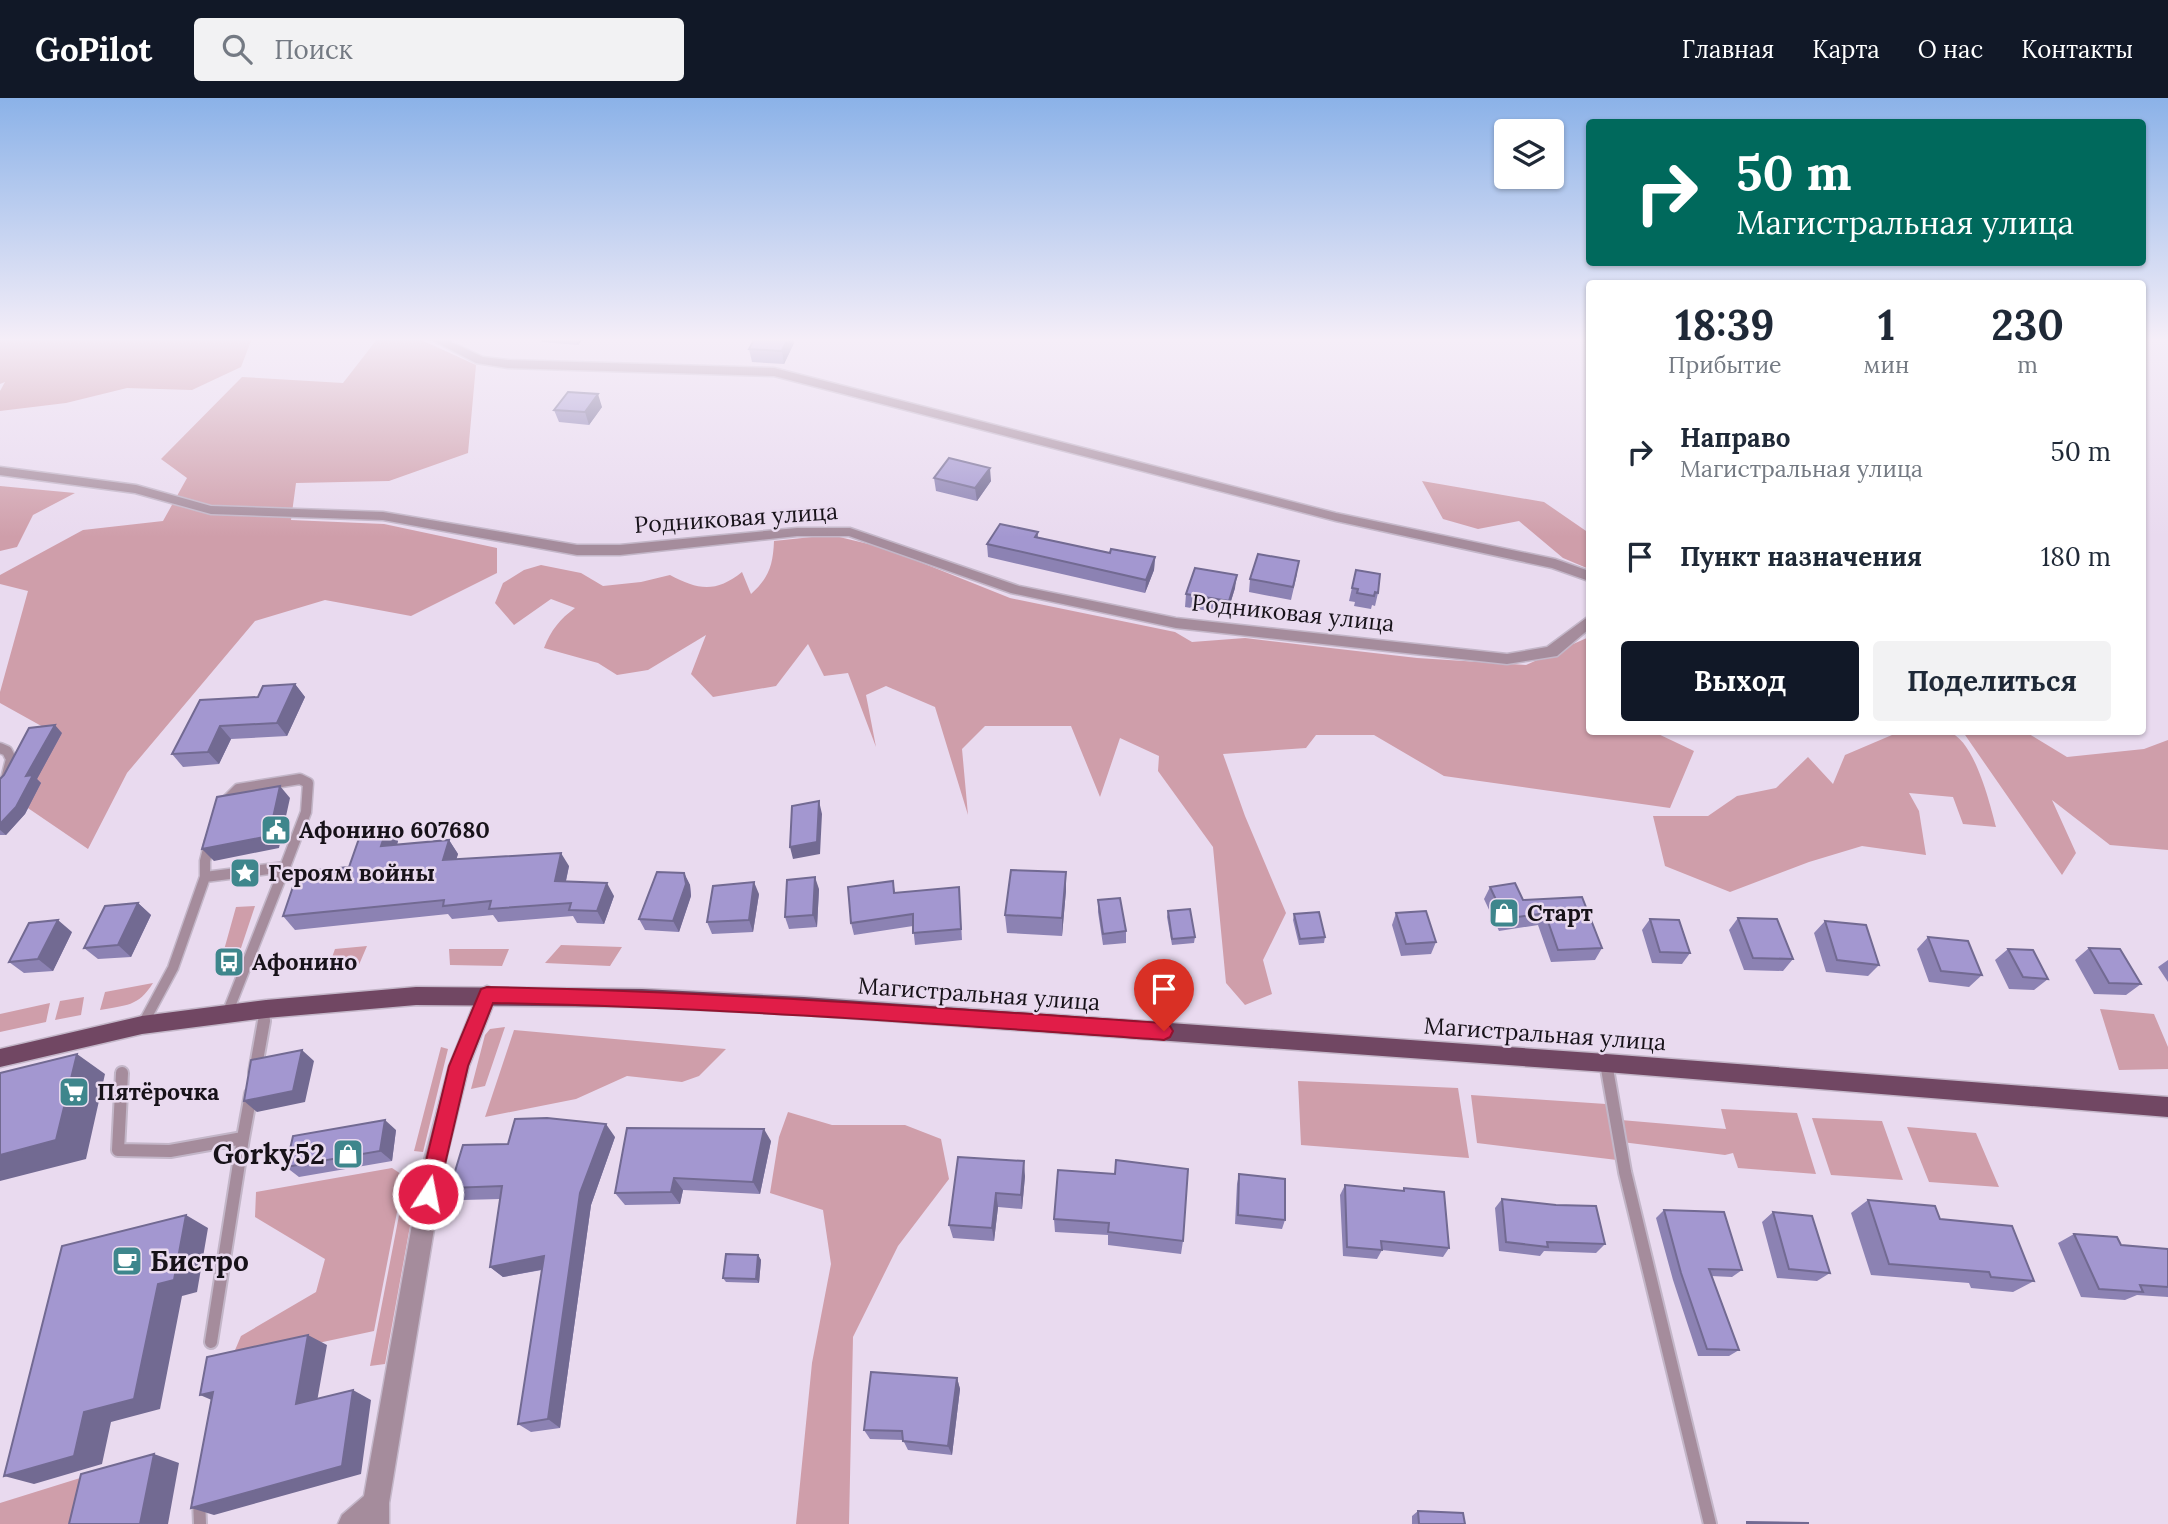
<!DOCTYPE html>
<html lang="ru">
<head>
<meta charset="utf-8">
<style>
  :root { --surface:#fff; --page:#f2f2f3; --text:#1f2937; --muted:#747a83; --accent:#111827 }
  body { margin:0; font-family:Lora,serif; background:var(--page); color:var(--text); height:100vh; display:flex; flex-direction:column; font-size:26px; white-space:nowrap }
  * { box-sizing:border-box; margin:0 }
  p { font-size:23px; color:var(--muted) }
  .icon { flex:none; width:38px; height:38px; fill:none; stroke:currentColor; stroke-width:2; stroke-linecap:round; stroke-linejoin:round }
  .map { position:relative; flex:1; overflow:hidden }
  .panel { position:absolute; left:1586px; top:182px; width:560px; height:455px; display:flex; flex-direction:column; background:var(--surface); border-radius:7px; box-shadow:0 2px 5px #0004 }
  .panel>* { flex:none }
  .top-card { position:absolute; left:1586px; top:21px; width:560px; height:147px; border-radius:7px; box-shadow:0 2px 5px #0004; background:#00695c; color:#fff; overflow:hidden }
  .fabs { position:absolute; left:1494px; top:21px; display:grid; gap:14px }
  .fabs a { display:grid; place-items:center; width:70px; height:70px; border-radius:7px; background:var(--surface); box-shadow:0 2px 5px #0004; font-size:35px }
  .pin { position:absolute; display:grid; place-items:center; width:60px; height:60px; color:#fff; margin:-72px -30px; border-radius:50% 50% 50% 0; rotate:-45deg; box-shadow:0 0 7px #0007 }
  .pin .icon { rotate:45deg }
  .me { position:absolute; width:77px; margin:-38px; rotate:11deg; stroke-linejoin:round; filter:drop-shadow(0 0 5px #0008) }
  .turn { display:flex; align-items:center; gap:24px; height:147px; padding:0 35px; font-size:32px }
  .turn .icon { width:91px; height:91px; stroke-width:2.5 }
  .turn b { display:block; font-size:49px; line-height:60px }
  .eta { display:flex; justify-content:space-evenly; align-items:center; height:119px; text-align:center }
  .eta b { font-size:42px; font-weight:700; line-height:49px }
  .action { display:flex; gap:14px; margin-top:auto; padding:14px 35px }
  .action a { flex:1; height:80px; border-radius:7px; background:var(--accent); color:#fff; font-size:28px; font-weight:700; line-height:80px; text-align:center }
  .action a+a { background:var(--page); color:var(--text) }
  ul { padding:0; list-style:none }
  li { display:flex; align-items:center; gap:21px; height:105px; padding:0 35px }
  li div { flex:1 }
  li b { display:block; font-size:26px }
  li em { font-style:normal }
  header { display:flex; align-items:center; gap:42px; box-sizing:border-box; height:98px; padding:0 35px; background:var(--accent); color:#fff }
  header strong { font-size:33px }
  nav { display:flex; gap:38px; margin-inline-start:auto; font-size:24px }
  .search { width:490px; height:63px; background:var(--page); display:flex; align-items:center; gap:18px; box-sizing:border-box; padding:0 24px; border-radius:7px; color:var(--muted); font-size:26px }
  .map>svg:first-child { display:block }
  .green { fill:#cf9eaa }
  .lines { fill:none; stroke-linecap:round; stroke-linejoin:round }
  .service-far1-casing { stroke:#c3b6c8; stroke-width:13 }
  .service-casing { stroke:#c3b6c8; stroke-width:16 }
  .minor-casing { stroke:#c3b6c8; stroke-width:3 }
  .primary-casing { stroke:#c3b6c8; stroke-width:3 }
  .service-far1 { stroke:#a58c9c; stroke-width:10 }
  .service { stroke:#a58c9c; stroke-width:12 }
  .minor { fill:#a58c9c; fill-rule:evenodd }
  .primary { fill:#714763; fill-rule:evenodd }
  .wall { fill:#8c82b3 }
  .shaded-wall { fill:#726a92 }
  .building { fill:#a397d0; stroke:#726a92; stroke-width:2 }
  .route { fill:#e11d48; stroke:#92132f; stroke-width:2 }
  .labels { text-anchor:middle; stroke-width:5; stroke-linejoin:round; paint-order:stroke }
  .street-label { font-size:23px; fill:#171219; stroke:#e9daef }
  .poi-label { font-size:23px; font-weight:bold; fill:#171219; stroke:#e9daef; text-anchor:start }
  .near-poi-label { font-size:28px; font-weight:bold; fill:#171219; stroke:#e9daef; text-anchor:end }
</style>
</head>
<body>
<header>
<strong>GoPilot</strong>
<div class="search"><svg class="icon" aria-label="search" viewBox="0 0 24 24"><circle cx="10" cy="10" r="6"/><path d="M15 15l6 6"/></svg>Поиск</div>
<nav><a>Главная</a><a>Карта</a><a>О нас</a><a>Контакты</a></nav>
</header>
<div class="map">
<svg width="2168" height="1426" viewBox="0 0 2168 1426">
  <rect width="100%" height="100%" fill="#e9daef"/>
  <path class="green" d="M0,240H244L251,243L241,269L192,292L127,290L66,305L0,313V293L5,284L0,286Z
    M378,240H417L476,267L468,355L389,383L296,385L291,422L384,426L497,450V475L411,518L325,502L255,523L127,675L88,751L22,706L45,630L0,605V594L28,493L0,486V477L83,432L163,423L187,380L161,361L242,279L343,285Z
    M1422,383L1544,404L1589,435V471L1563,460L1519,423L1478,431L1443,421Z
    M0,388L75,395L33,417L17,449L0,453Z
    M831,437L885,450L1010,500L1175,534L1192,544L1245,540L1417,560L1526,567L1589,539L1587,600L1589,634H1654L1694,653L1670,710L1444,678L1374,637H1316L1306,650L1223,656L1245,718L1286,815L1263,862L1272,896L1245,907L1226,885L1213,749L1158,673L1159,658L1120,640L1100,699L1071,628H985L962,651L968,717L935,609L886,588L866,597L876,649L848,575L824,578L808,546L776,588L713,599L691,576L706,537L648,572L617,577L598,565L544,550C551,532 560,521 575,510L551,501L514,527L495,505L503,485L524,472L541,467L581,475L603,488L641,484L670,477C698,492 716,495 742,474L751,496C769,480 773,467 774,443Z
    M1899,634C1914,634 1933,631 1948,634C1974,640 1990,706 1996,729L1963,726L1953,699L1909,695L1919,713L1926,757L1862,748L1809,764L1730,794L1665,768L1653,718H1708L1737,698L1776,690L1808,659L1833,686L1845,657Z
    M1963,634H2026L2067,659L2144,651L2168,642V752L2110,747L2052,702L2076,755L2062,777Z
    M255,808L240,853L224,852L236,809Z
    M561,847L622,849L610,868L545,865Z
    M367,848L358,869L327,873L335,851Z
    M449,851H509L502,868L450,867Z
    M153,885C138,909 126,907 100,912L105,894Z
    M84,899L81,917L55,922L60,903Z
    M50,905L46,924L0,934V916Z
    M2100,911L2154,916L2168,949V971L2119,972Z
    M505,929L485,988L471,991L485,937L490,931Z
    M514,932L726,951L699,978L682,984L627,978L576,1001L485,1019Z
    M441,949L448,951L423,1054L414,1053Z
    M1298,983L1458,990L1469,1060L1301,1047Z
    M1471,997L1606,1006L1609,1021L1726,1031L1721,1011L1797,1015L1816,1076L1738,1070L1733,1055L1725,1057L1614,1043L1617,1062L1477,1045Z
    M788,1014L832,1027H905L941,1041L949,1081L898,1148L853,1239L849,1426H796L812,1265L831,1166L823,1112L770,1095L779,1039Z
    M1812,1020L1882,1023L1903,1082L1831,1077Z
    M1907,1029L1976,1035L1999,1089L1929,1084Z
    M392,1070L404,1078L374,1233L230,1264L241,1238L316,1194L325,1161L255,1119L256,1094Z
    M407,1102L414,1106L385,1266L370,1268L401,1107Z
    M109,1371L96,1426H0V1405Z"/>
  <g class="lines">
    <g class="service-far1-casing">
      <path id="service-far1" d="M0,650L7,653L11,661L6,681L0,690
        M223,706L238,691L300,681L308,685L306,714L285,769
        M205,779V763L210,743
        M144,924L173,870L205,779L285,769L227,916
        M264,924L266,911"/>
    </g>
    <g class="service-casing">
      <path id="service" d="M143,926L145,923
        M1606,965L1625,1074L1710,1426
        M255,974L264,923
        M122,975L118,1052L170,1053L243,1040L211,1244
        M243,1040L251,996
        M199,1402L200,1426"/>
    </g>
    <g class="minor-casing">
      <path id="minor" d="M428,240H443L483,259L508,262L774,270L1336,415L1555,461L1589,473V483L1552,470L1336,423L774,278L508,270L476,265Z
        M0,369L136,387L211,408L383,414L577,447H620L797,430H850L1019,488L1176,520L1507,556L1547,549L1589,518V531L1557,558L1507,566L1176,530L1011,495L849,438H797L620,457H577L383,422L211,416L135,395L0,377Z
        M487,888L494,891L497,897L469,968L444,1070L389,1405V1426H338L342,1417L364,1398L422,1070L449,968L480,891Z"/>
    </g>
    <g class="primary-casing">
      <path id="primary" d="M416,889L642,891L804,899L1606,956L2168,999V1019L1606,974L804,917L642,909L416,907L266,920L142,936L0,969V951L142,918L266,902Z"/>
    </g>
    <use href="#service-far1" class="service-far1"/>
    <use href="#service" class="service"/>
    <use href="#minor" class="minor"/>
    <use href="#primary" class="primary"/>
  </g>
  <path class="wall" d="M540,240H584L578,247L542,244Z
    M755,240H793L794,245L784,266L752,264L749,251Z
    M602,309L589,327L559,324L554,312Z
    M934,380L991,383L977,403L936,393Z
    M1038,434V440L1110,455L1155,459L1154,472L1145,495L988,459L987,446Z
    M1356,472L1378,495L1375,508L1372,507L1371,511L1354,508L1355,504L1349,503Z
    M1297,476L1291,502L1249,494L1250,481Z
    M1235,490L1227,516L1185,509L1186,496Z
    M295,586L305,599L287,638L231,641L219,666L183,669L172,656L258,599Z
    M62,635L37,681L41,685L25,716L6,737H0V681Z
    M387,730L398,743L397,747L449,742L458,756L456,761L569,768L566,783L614,798L604,826L577,825L573,818L498,824L493,817L452,821L448,816L295,832L283,818L349,769Z
    M684,775L690,787L691,798L679,834L645,832L639,821Z
    M893,783L895,795L959,789L962,842L915,847L913,828L854,837L851,825Z
    M1490,789L1523,802L1602,850L1595,862L1551,864L1538,827L1499,833L1484,801Z
    M819,791L817,829L789,831L785,819Z
    M1066,792L1062,838L1007,835L1005,817Z
    M759,796L753,834L712,836L707,824Z
    M1098,802L1126,833V845L1103,847L1098,814Z
    M138,805L151,817L131,859L98,861L84,850Z
    M1168,813L1195,839L1194,845L1172,847L1167,819Z
    M1396,815L1436,844L1431,856L1401,858L1392,827Z
    M1294,816L1325,839L1324,845L1299,847L1293,822Z
    M1738,820L1793,861L1783,873L1744,872L1729,832Z
    M1650,821L1690,855L1682,866L1652,865L1642,832Z
    M1825,823L1879,867L1868,878L1826,874L1814,835Z
    M72,834L53,873L24,875L9,864Z
    M1928,839L1982,877L1969,889L1929,884L1917,851Z
    M2089,850L2141,886L2126,897L2094,896L2075,862Z
    M2008,851L2048,881L2034,892L2009,891L1995,862Z
    M2168,862V884L2158,869Z
    M396,1032L392,1063L299,1079L286,1069Z
    M615,1039L591,1107L560,1330L531,1334L518,1326L542,1172L503,1179L490,1169L500,1101L463,1102L450,1090L508,1046Z
    M771,1043L760,1096L683,1092L680,1106L625,1107L615,1095Z
    M958,1059L1025,1078L1022,1111L998,1109L994,1143L953,1140L949,1127Z
    M1058,1072L1183,1143L1181,1156L1108,1147V1137L1055,1134L1054,1121Z
    M1239,1076L1285,1122L1282,1131L1235,1126L1237,1086Z
    M1345,1087L1403,1093L1404,1090L1449,1150L1443,1159L1382,1152L1377,1161L1343,1158L1340,1097Z
    M1502,1101L1605,1146L1596,1155L1544,1153L1540,1158L1499,1153L1495,1110Z
    M1868,1102L1940,1121L2034,1183L2013,1194L1971,1190L1969,1185L1871,1177L1851,1115Z
    M1664,1112L1742,1172L1732,1179L1711,1178L1739,1252L1729,1258H1698L1673,1182L1656,1120Z
    M1773,1114L1830,1175L1817,1183L1777,1180L1762,1124Z
    M2074,1136L2121,1147L2168,1151V1199L2137,1197L2125,1202L2081,1199L2058,1145Z
    M758,1157L761,1162L759,1185L726,1184L723,1180Z
    M957,1280L960,1291L952,1357L908,1352L903,1342L870,1341L864,1332Z
    M1418,1413L1465,1426H1412V1418Z"/>
  <path class="shaded-wall" d="M576,240H584L578,247Z
    M788,240H793L794,245L784,266L782,253Z
    M598,296L602,309L589,327L585,314Z
    M990,370L991,383L977,403L975,390Z
    M1155,459L1154,472L1145,495L1146,482Z
    M1237,477L1235,490L1227,516L1229,503Z
    M295,586L305,599L287,638L277,625Z
    M55,627L62,635L37,681L41,685L25,716L6,737L0,732V726Z
    M220,628L231,641L219,666L208,654Z
    M280,688L290,700L279,750L214,763L202,751Z
    M819,703L822,716L820,756L793,761L790,749Z
    M387,730L398,743L392,761L381,748Z
    M449,742L458,756L452,776L443,762Z
    M561,755L569,768L563,796L555,783Z
    M1066,774V792L1062,838V820Z
    M684,775L690,787L691,798L679,834L673,823Z
    M815,779L819,791L817,829L813,817Z
    M754,784L759,796L753,834L749,822Z
    M607,785L614,798L604,826L597,813Z
    M138,805L151,817L131,859L118,847Z
    M58,822L72,834L53,873L38,861Z
    M302,952L314,963L305,1004L257,1014L244,1003Z
    M77,956L105,976L86,1061L0,1083V1057Z
    M385,1022L396,1032L392,1063L380,1053Z
    M606,1026L615,1039L591,1107L560,1330L548,1321L580,1095Z
    M764,1031L771,1043L760,1096L753,1084Z
    M1024,1063L1025,1078L1022,1111L1021,1097Z
    M674,1080L683,1092L680,1106L671,1094Z
    M996,1095L998,1109L994,1143L992,1130Z
    M186,1117L208,1130L197,1194L182,1198L160,1311L111,1324L102,1366L34,1386L4,1378L84,1314L158,1186Z
    M758,1157L761,1162L759,1185L756,1181Z
    M544,1158L555,1169L503,1179L490,1169Z
    M308,1237L327,1247L315,1315L296,1306Z
    M957,1280L960,1291L952,1357L948,1348Z
    M353,1292L371,1302L361,1376L214,1417L191,1410Z
    M213,1294L221,1306L200,1297Z
    M154,1356L179,1365L168,1426H140Z"/>
  <path class="building" d="M755,240H788L782,253L749,251Z
    M568,294L598,296L585,314L554,312Z
    M949,360L990,370L975,390L934,380Z
    M1000,426L1038,434L1035,439L1110,455L1111,451L1155,459L1146,482L987,446Z
    M1258,456L1299,463L1293,489L1250,481Z
    M1195,470L1237,477L1229,503L1186,496Z
    M1356,472L1380,476L1378,495L1375,494L1374,498L1357,495L1358,491L1352,490Z
    M295,586L277,625L220,628L208,654L172,656L200,602L258,599L263,588Z
    M55,627L26,678L33,677L16,709L0,726V681L4,677L29,630Z
    M280,688L269,738L202,751L217,699Z
    M819,703L817,744L790,749L792,708Z
    M387,730L381,748L449,742L443,762L561,755L555,783L607,785L597,813L569,812L571,805L489,811L491,803L443,808L444,802L283,818L298,774L349,769L362,732Z
    M1011,772L1066,774L1062,820L1005,817Z
    M657,774L684,775L686,786L673,823L639,821Z
    M815,779L813,817L785,819L787,782Z
    M893,783L894,795L959,789L961,831L913,835V816L851,825L848,789Z
    M754,784L749,822L707,824L713,788Z
    M1515,785L1523,802L1582,799L1602,850L1558,852L1545,815L1505,821L1490,789Z
    M1120,800L1126,833L1103,836L1098,802Z
    M138,805L118,847L84,850L105,808Z
    M1190,811L1195,839L1172,841L1168,813Z
    M1426,813L1436,844L1406,846L1396,815Z
    M1319,814L1325,839L1300,841L1294,816Z
    M1738,820L1777,821L1793,861L1753,860Z
    M1650,821L1679,822L1690,855L1660,854Z
    M58,822L38,861L9,864L29,825Z
    M1825,823L1866,827L1879,867L1837,862Z
    M1928,839L1968,843L1982,877L1941,873Z
    M2089,850L2120,851L2141,886L2109,885Z
    M2008,851L2033,852L2048,881L2023,879Z
    M302,952L293,993L244,1003L251,962Z
    M77,956L56,1042L0,1057V975Z
    M547,1020L606,1026L580,1095L548,1321L518,1326L544,1158L490,1169L502,1088L450,1090L463,1047L508,1046L515,1021Z
    M385,1022L380,1053L286,1069L293,1038Z
    M627,1030L764,1031L753,1084L674,1080L671,1094L615,1095Z
    M958,1059L1024,1063L1021,1097L996,1095L992,1130L949,1127Z
    M1116,1062L1188,1071L1183,1143L1108,1134L1109,1125L1054,1121L1058,1072L1115,1076Z
    M1239,1076L1285,1081V1122L1238,1117Z
    M1345,1087L1404,1093V1090L1444,1094L1449,1150L1381,1143L1382,1152L1347,1149Z
    M1502,1101L1556,1107L1596,1108L1605,1146L1547,1144L1548,1149L1506,1144Z
    M1868,1102L1935,1108L1940,1121L2012,1128L2034,1183L1991,1179L1989,1174L1889,1166Z
    M1664,1112L1724,1114L1742,1172L1709,1171L1739,1252L1707,1251L1681,1175Z
    M1773,1114L1812,1118L1830,1175L1789,1171Z
    M186,1117L174,1182L158,1186L134,1301L84,1314L74,1358L4,1378L62,1148Z
    M2074,1136L2117,1139L2121,1147L2168,1151V1189L2140,1187L2143,1194L2099,1191Z
    M726,1156L758,1157L756,1181L723,1180Z
    M308,1237L296,1306L353,1292L342,1368L191,1410L213,1294L200,1297L207,1259Z
    M871,1274L957,1280L948,1348L903,1343L902,1333L864,1332Z
    M154,1356L140,1426H69L81,1376Z
    M1418,1413L1463,1415L1465,1426H1419Z
    M1747,1424L1808,1425V1426H1747Z"/>
  <linearGradient id="sky" x2="0" y2="1"><stop stop-color="#8bb2e8"/><stop offset="0.55" stop-color="#f5eef8"/><stop offset="1" stop-color="#f5eef8" stop-opacity="0"/></linearGradient>
  <rect width="2168" height="439" fill="url(#sky)"/>
  <path class="route" d="M487,889C713,893 938,910 1164,925L1170,928L1173,933L1170,939L1164,942C940,926 717,909 493,905L468,968L438,1096L436,1103L428,1106L421,1103L418,1096L449,968L481,891Z"/>
  <defs>
    <g id="civic-square" transform="scale(1.575)"><rect x="-9" y="-9" width="18" height="18" rx="4" fill="#3e868c" stroke="#e9daef"/><path d="M-.6-6.5H3V-4.5H.6V-3L4-1V1h2V6H-6V1h2V-1L-.6-3ZM-1.2 2.5V6h2.4V2.5Z" fill="#fff"/></g>
    <g id="sight-square" transform="scale(1.575)"><rect x="-9" y="-9" width="18" height="18" rx="4" fill="#3e868c" stroke="#e9daef"/><path d="M0-6L1.8-2.2L6-1.7L2.9 1.2L3.7 5.4L0 3.3L-3.7 5.4L-2.9 1.2L-6-1.7L-1.8-2.2Z" fill="#fff"/></g>
    <g id="shop-square" transform="scale(1.575)"><rect x="-9" y="-9" width="18" height="18" rx="4" fill="#3e868c" stroke="#e9daef"/><path d="M-5-2.5h2.3a2.7 3.5 0 0 1 5.4 0H5L5.5 6h-11ZM-1.5-2.5h3a1.5 2.3 0 0 0-3 0Z" fill="#fff"/></g>
    <g id="bus-square" transform="scale(1.575)"><rect x="-9" y="-9" width="18" height="18" rx="4" fill="#3e868c" stroke="#e9daef"/><path d="M-5-6H5V4H4V6H2V4H-2V6H-4V4H-5ZM-3.5-4V0h7V-4ZM-3.5 1.2v1.5H-2V1.2ZM2 1.2v1.5H3.5V1.2Z" fill="#fff"/></g>
    <g id="supermarket-square" transform="scale(1.575)"><rect x="-9" y="-9" width="18" height="18" rx="4" fill="#3e868c" stroke="#e9daef"/><path d="M-6-5.5h2.5l.6 2H6L4.5 2H-2.5L-4.4-4H-6ZM-1.5 3.2a1.3 1.3 0 1 0 .1 0ZM3 3.2a1.3 1.3 0 1 0 .1 0Z" fill="#fff"/></g>
    <g id="cafe-square" transform="scale(1.575)"><rect x="-9" y="-9" width="18" height="18" rx="4" fill="#3e868c" stroke="#e9daef"/><path d="M-5.5-4.5H6V0H3Q3 3.5 0 3.5H-2.5Q-5.5 3.5-5.5 0ZM3-3.2v2h1.7v-2ZM-6 4.5H4V6H-6Z" fill="#fff"/></g>
  </defs>
  <g fill-rule="evenodd">
    <use href="#civic-square" x="276" y="732"/>
    <use href="#sight-square" x="245" y="775"/>
    <use href="#shop-square" x="1504" y="815"/>
    <use href="#bus-square" x="229" y="864"/>
    <use href="#supermarket-square" x="74" y="994"/>
    <use href="#shop-square" x="348" y="1056"/>
    <use href="#cafe-square" x="127" y="1163"/>
  </g>
  <g class="labels">
    <g class="street-label">
      <text transform="translate(736 420) rotate(-4)" y="8">Родниковая улица</text>
      <text transform="translate(1293 515) rotate(6)" y="8">Родниковая улица</text>
      <text transform="translate(979 896) rotate(4)" y="8">Магистральная улица</text>
      <text transform="translate(1545 936) rotate(4)" y="8">Магистральная улица</text>
    </g>
    <g class="poi-label">
      <text x="299" y="740">Афонино 607680</text>
      <text x="268" y="783">Героям войны</text>
      <text x="1527" y="823">Старт</text>
      <text x="252" y="872">Афонино</text>
      <text x="97" y="1002">Пятёрочка</text>
    </g>
    <g class="near-poi-label">
      <text x="325" y="1066">Gorky52</text>
      <text x="150" y="1173" text-anchor="start">Бистро</text>
    </g>
  </g>
</svg>
<div class="fabs">
<a><svg class="icon" aria-label="layers" viewBox="0 0 24 24"><path d="M12 4l9 5-9 5-9-5zM3 14l9 5 9-5"/></svg></a>
</div>
<div class="pin" style="left:1164px;top:933px;background:#d93025"><svg class="icon" aria-label="arrive" viewBox="0 0 24 24"><path d="M6 21V4h12l-3 4 3 4H6"/></svg></div>
<svg class="me" style="left:428px;top:1096px" viewBox="-20 -20 40 40"><circle r="17" fill="#e11d48" stroke="#fff" stroke-width="3"/><path d="M0-11L8 9 0 5-8 9z" fill="#fff"/></svg>
<div class="top-card">
<div class="turn"><svg class="icon" aria-label="right" viewBox="0 0 24 24"><path d="M7 20v-9h11M14 6l5 5-5 5"/></svg><div><b>50 m</b>Магистральная улица</div></div>
</div>
<section class="panel">
<div class="eta">
<div><b>18:39</b><p>Прибытие</p></div>
<div><b>1</b><p>мин</p></div>
<div><b>230</b><p>m</p></div>
</div>
<ul>
<li><svg class="icon" aria-label="right" viewBox="0 0 24 24"><path d="M7 20v-9h11M14 6l5 5-5 5"/></svg><div><b>Направо</b><p>Магистральная улица</p></div><em>50 m</em></li>
<li><svg class="icon" aria-label="arrive" viewBox="0 0 24 24"><path d="M6 21V4h12l-3 4 3 4H6"/></svg><div><b>Пункт назначения</b></div><em>180 m</em></li>
</ul>
<div class="action"><a>Выход</a><a>Поделиться</a></div>
</section>
</div>
</body>
</html>
